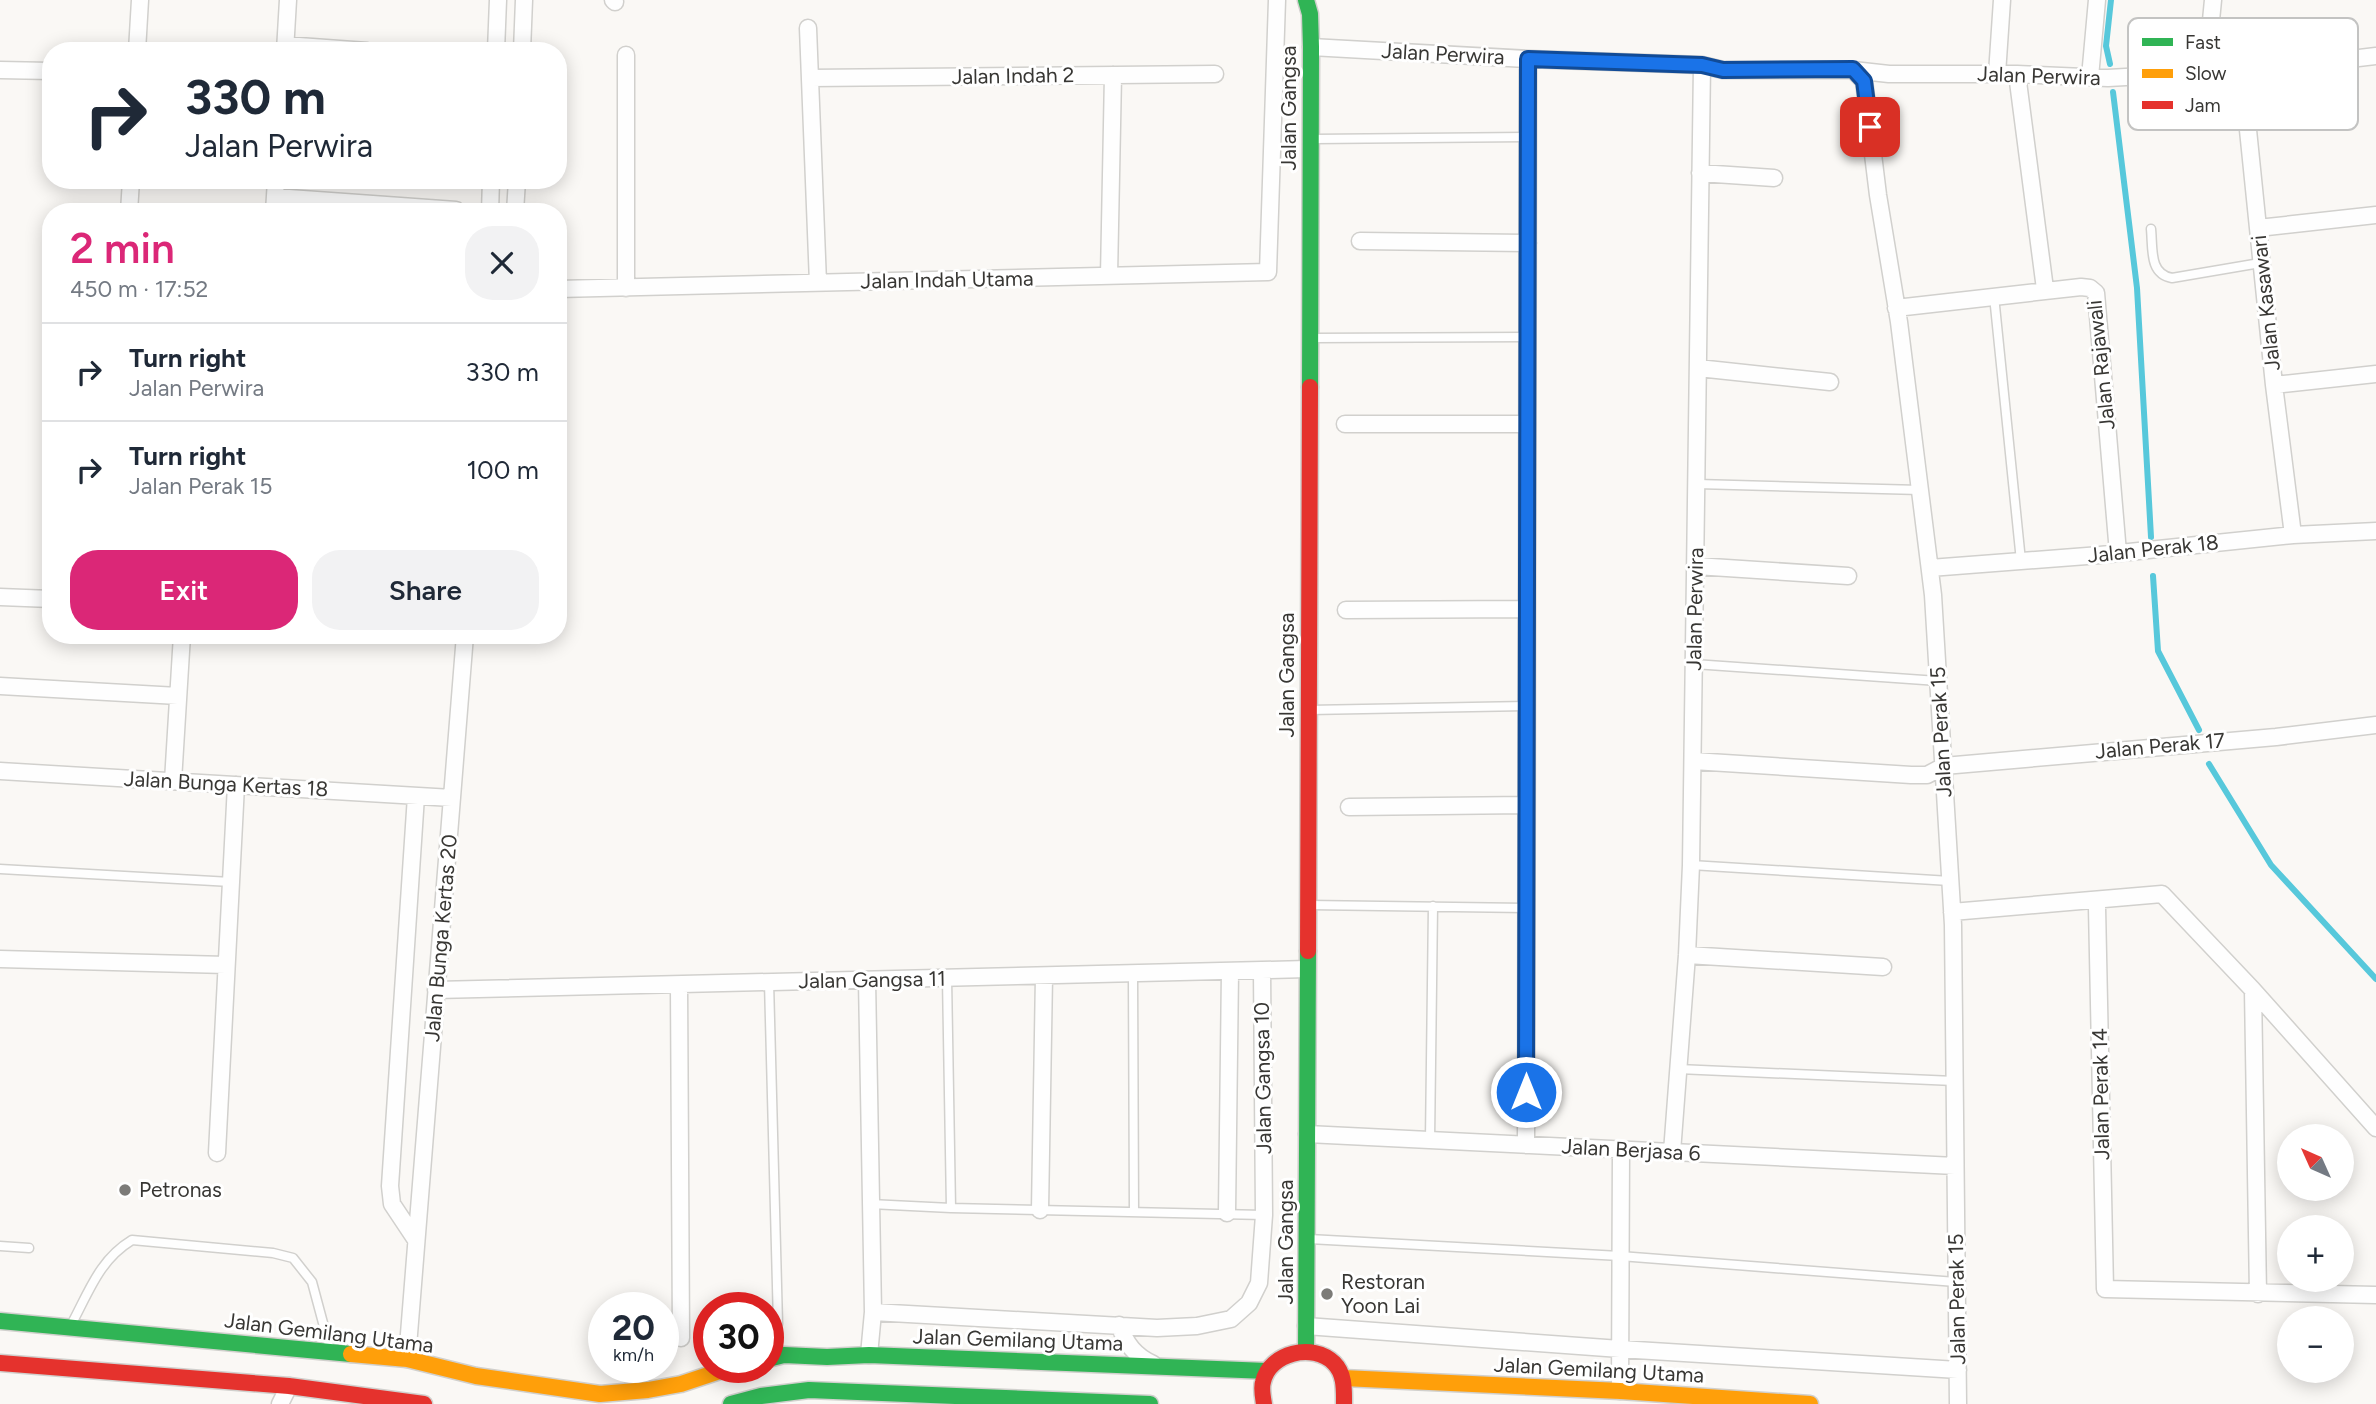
<!DOCTYPE html>
<html lang="en">
<head>
<meta charset="utf-8">
<style>
  :root { --surface:#fff; --page:#f2f2f3; --text:#1f2937; --muted:#747a83; --line:#e0e1e3; --accent:#db2777 }
  body { margin:0; font-family:Figtree,sans-serif; background:var(--page); color:var(--text); height:100vh; display:flex; flex-direction:column; font-size:26px; white-space:nowrap }
  * { box-sizing:border-box; margin:0 }
  p { font-size:23px; color:var(--muted) }
  .icon { flex:none; width:38px; height:38px; fill:none; stroke:currentColor; stroke-width:2; stroke-linecap:round; stroke-linejoin:round }
  .map { position:relative; flex:1; overflow:hidden }
  .drawer { position:absolute; left:42px; top:203px; width:525px; height:441px; display:flex; flex-direction:column; background:var(--surface); border-radius:28px; box-shadow:0 4px 18px #0003 }
  .drawer>* { flex:none }
  .guide { position:absolute; left:42px; top:42px; width:525px; height:147px; border-radius:28px; box-shadow:0 4px 18px #0003; background:#fff; color:var(--text); overflow:hidden }
  .needle { width:46px; rotate:315deg }
  .controls { position:absolute; left:2277px; top:1124px; display:grid; gap:14px }
  .controls a { display:grid; place-items:center; width:77px; height:77px; border-radius:50%; background:var(--surface); box-shadow:0 4px 18px #0003; font-size:35px }
  .speed { position:absolute; left:588px; top:1292px; display:flex; gap:14px; font-size:35px; font-weight:700; text-align:center }
  .speed>* { display:grid; place-content:center; width:91px; height:91px; border-radius:50%; background:var(--surface); box-shadow:0 4px 18px #0003; line-height:1 }
  .speed small { font-size:18px; font-weight:400 }
  .speed .limit { border:10px solid #d22; background:#fff; color:#111 }
  .pin { position:absolute; display:grid; place-items:center; width:60px; height:60px; color:#fff; margin:-30px; border-radius:14px; box-shadow:0 4px 10px #0006 }
  .me { position:absolute; width:77px; margin:-38px; rotate:0deg; stroke-linejoin:round; filter:drop-shadow(0 0 5px #0008) }
  .turn { display:flex; align-items:center; gap:24px; height:147px; padding:0 28px; font-size:32px }
  .turn .icon { width:91px; height:91px; stroke-width:2.5 }
  .turn b { display:block; font-size:49px; line-height:60px }
  .round { display:grid; place-items:center; flex:none; width:74px; height:74px; border-radius:28px; background:var(--page) }
  .headline { display:flex; align-items:center; justify-content:space-between; height:119px; padding:0 28px }
  h1 { font-size:42px; font-weight:600; line-height:52px; color:var(--accent) }
  .button { display:flex; gap:14px; margin-top:auto; padding:14px 28px }
  .button a { flex:1; height:80px; border-radius:28px; background:var(--accent); color:#fff; font-size:28px; font-weight:600; line-height:80px; text-align:center }
  .button a+a { background:var(--page); color:var(--text) }
  ul { padding:0; list-style:none }
  li { display:flex; align-items:center; gap:21px; height:98px; padding:0 28px; border-top:2px solid var(--line) }
  li div { flex:1 }
  li b { display:block; font-size:26px }
  li em { font-style:normal }
  .map>svg:first-child { display:block }
  .lines { fill:none; stroke-linecap:round; stroke-linejoin:round }
  .stream { stroke:#57c8db; stroke-width:6 }
  .lane-casing { stroke:#d1d0cd; stroke-width:11 }
  .street-casing { stroke:#d1d0cd; stroke-width:19 }
  .fast-casing { stroke:#d1d0cd; stroke-width:19 }
  .slow-casing { stroke:#d1d0cd; stroke-width:19 }
  .jam-casing { stroke:#d1d0cd; stroke-width:19 }
  .lane { stroke:#fefefe; stroke-width:8 }
  .street { stroke:#fefefe; stroke-width:16 }
  .fast { stroke:#30b455; stroke-width:16 }
  .slow { stroke:#ff9f0a; stroke-width:16 }
  .jam { stroke:#e5322d; stroke-width:16 }
  .route-casing { stroke:#114b97; stroke-width:18 }
  .route { stroke:#1a73e8; stroke-width:12 }
  .poi-dot { fill:#7c7b78; stroke:#fff; stroke-width:2.5 }
  .labels { text-anchor:middle; stroke-width:6; stroke-linejoin:round; paint-order:stroke }
  .street-label { font-size:21px; fill:#383734; stroke:#fff }
  .poi-label { font-size:21px; fill:#383734; stroke:#fff; text-anchor:start }
  .key { fill:#fff; stroke:#c3c3c2; stroke-width:2 }
  .key-label { font-size:19px; fill:#383734 }
</style>
</head>
<body>
<div class="map">
<svg width="2376" height="1404" viewBox="0 0 2376 1404">
  <rect width="100%" height="100%" fill="#faf8f5"/>
  <g class="lines">
    <path class="stream" d="M2110,64L2106,46L2111,0
      M2113,92L2137,288L2151,537
      M2153,576L2158,651L2199,730
      M2209,764L2271,865L2376,979"/>
    <g class="lane-casing">
      <path id="lane" d="M1314,139L1528,137
        M2151,229C2153,249 2149,274 2172,278L2260,263
        M1994,296L2021,561
        M1314,338L1528,337
        M1697,484L1920,490
        M1694,664L1938,681
        M1309,710L1527,706
        M1691,865L1950,881
        M0,869L231,882
        M1309,905L1526,908
        M1133,974L1134,1212
        M947,978L951,1208
        M769,982L778,1324
        M1678,1069L1954,1081
        M1430,1140L1433,906
        M870,1204L951,1208L1264,1215
        M1309,1239L1620,1256L1956,1282
        M0,1246L29,1248
        M71,1325C89,1292 99,1260 132,1240L273,1253L293,1258L312,1282L330,1349"/>
    </g>
    <g class="street-casing">
      <path id="street" d="M613,0L615,2
        M808,28L818,283
        M285,45L367,51
        M1311,47L1528,59L1702,65L1723,70H1853L1889,74H2017L2108,78L2267,69L2376,56
        M137,51L140,0
        M285,51L288,0
        M496,51L498,0
        M522,51L524,0
        M626,55V288
        M0,70L51,71
        M1853,70L1864,81L1878,195L1899,322L1933,595L1953,925L1958,1404
        M2242,71L2274,385L2293,535
        M2206,72L2213,0
        M1997,74L2002,0
        M2017,74L2045,289
        M2090,77L2097,0
        M810,78L1215,74
        M1700,173L1774,178
        M275,197L456,210
        M129,212L131,180
        M274,212L276,180
        M490,212L491,180
        M515,212L517,180
        M2258,228L2376,215
        M1360,241L1528,243
        M1109,276L1113,75
        M558,289L1268,272L1277,0
        M1896,308L2081,287L2090,288L2096,293L2118,553
        M1698,368L1830,382
        M2274,385L2376,374
        M1345,424H1527
        M1696,566L1848,576
        M1930,568L2100,555L2293,535L2376,531
        M0,597L51,599
        M1346,610L1527,609
        M0,686L178,696
        M1693,761L1911,775H1927L1944,766L2276,737L2376,725
        M0,771L452,798
        M173,781L182,635
        M1349,807L1526,805
        M2095,900L2097,907L2105,1289L2376,1295
        M1952,912L2162,894L2253,990L2376,1128
        M1687,955L1883,967
        M0,959L226,965
        M867,980L873,1312L869,1355
        M679,985L681,1338
        M436,990L1307,969
        M2253,990L2258,1294
        M1307,1134L1955,1166
        M1526,1145L1528,59
        M1672,1152L1687,955L1691,865L1702,65
        M217,1153L236,785
        M1040,1210L1044,976
        M1227,1213L1230,971
        M416,1240L392,1204L390,1186L416,796
        M873,1312L1157,1328L1197,1326L1231,1319L1249,1303L1259,1283L1264,1215L1262,970
        M1119,1325C1126,1344 1135,1356 1153,1364
        M1306,1326L1620,1349L1958,1370
        M407,1359L465,635
        M1620,1391L1621,1150
        M280,1404L289,1386"/>
    </g>
    <g class="fast-casing">
      <path id="fast" d="M1306,0L1310,14L1311,47L1310,387
        M0,1321L351,1354
        M1306,1351L1308,951
        M768,1359L784,1355L827,1357L869,1355L1267,1371
        M731,1404L761,1396L809,1390L1150,1404"/>
    </g>
    <g class="slow-casing">
      <path id="slow" d="M351,1354L407,1359L476,1376L600,1394L648,1390L681,1384L732,1367
        M1343,1378L1620,1391L1810,1404"/>
    </g>
    <g class="jam-casing">
      <path id="jam" d="M1308,951L1310,387
        M0,1363L289,1386L424,1404
        M1264,1404C1263,1398 1261,1388 1263,1382C1269,1353 1313,1342 1334,1363C1345,1374 1344,1390 1344,1404"/>
    </g>
    <use href="#lane" class="lane"/>
    <use href="#street" class="street"/>
    <use href="#fast" class="fast"/>
    <use href="#slow" class="slow"/>
    <use href="#jam" class="jam"/>
  </g>
  <g class="lines">
    <g class="route-casing">
      <path id="route" d="M1526,1092L1528,59L1702,65L1723,70L1853,69L1864,81L1870,127"/>
    </g>
    <use href="#route" class="route"/>
  </g>
  <g class="poi-dot">
    <circle cx="125" cy="1190" r="7"/>
    <circle cx="1327" cy="1294" r="7"/>
  </g>
  <g class="labels">
    <g class="street-label">
      <text transform="translate(1443 54) rotate(3)" y="7">Jalan Perwira</text>
      <text transform="translate(1013 76) rotate(-1)" y="7">Jalan Indah 2</text>
      <text transform="translate(2039 76) rotate(2)" y="7">Jalan Perwira</text>
      <text transform="translate(1289 108) rotate(-90)" y="7">Jalan Gangsa</text>
      <text transform="translate(947 280) rotate(-1)" y="7">Jalan Indah Utama</text>
      <text transform="translate(2266 303) rotate(-96)" y="7">Jalan Kasawari</text>
      <text transform="translate(2101 365) rotate(-96)" y="7">Jalan Rajawali</text>
      <text transform="translate(2153 549) rotate(-6)" y="7">Jalan Perak 18</text>
      <text transform="translate(1695 609) rotate(-89)" y="7">Jalan Perwira</text>
      <text transform="translate(1287 675) rotate(-90)" y="7">Jalan Gangsa</text>
      <text transform="translate(1941 732) rotate(-93)" y="7">Jalan Perak 15</text>
      <text transform="translate(2160 746) rotate(-5)" y="7">Jalan Perak 17</text>
      <text transform="translate(226 784) rotate(3)" y="7">Jalan Bunga Kertas 18</text>
      <text transform="translate(441 938) rotate(-85)" y="7">Jalan Bunga Kertas 20</text>
      <text transform="translate(872 980) rotate(-1)" y="7">Jalan Gangsa 11</text>
      <text transform="translate(1263 1078) rotate(-91)" y="7">Jalan Gangsa 10</text>
      <text transform="translate(2101 1094) rotate(-91)" y="7">Jalan Perak 14</text>
      <text transform="translate(1631 1150) rotate(3)" y="7">Jalan Berjasa 6</text>
      <text transform="translate(1286 1242) rotate(-90)" y="7">Jalan Gangsa</text>
      <text transform="translate(1957 1299) rotate(-91)" y="7">Jalan Perak 15</text>
      <text transform="translate(329 1333) rotate(7)" y="7">Jalan Gemilang Utama</text>
      <text transform="translate(1018 1340) rotate(2)" y="7">Jalan Gemilang Utama</text>
      <text transform="translate(1599 1370) rotate(3)" y="7">Jalan Gemilang Utama</text>
    </g>
    <g class="poi-label">
      <text x="139" y="1197">Petronas</text>
      <text x="1341" y="1289">Restoran<tspan x="1341" dy="24">Yoon Lai</tspan></text>
    </g>
  </g>
  <rect x="2128" y="18" width="230" height="112" rx="10" class="key"/>
  <rect x="2142" y="38" width="31" height="8" fill="#30b455"/>
  <rect x="2142" y="69" width="31" height="9" fill="#ff9f0a"/>
  <rect x="2142" y="101" width="31" height="8" fill="#e5322d"/>
  <g class="key-label">
    <text x="2185" y="49">Fast</text>
    <text x="2185" y="80">Slow</text>
    <text x="2185" y="112">Jam</text>
  </g>
</svg>
<div class="controls">
<a><svg class="needle" viewBox="-14 -14 28 28"><path d="M0-13l5 13h-10z" fill="#e53935"/><path d="M0 13l5-13h-10z" fill="#747a83"/></svg></a>
<a>+</a>
<a>−</a>
</div>
<div class="speed"><div>20<small>km/h</small></div><div class="limit">30</div></div>
<div class="pin" style="left:1870px;top:127px;background:#d93025"><svg class="icon" aria-label="arrive" viewBox="0 0 24 24"><path d="M6 21V4h12l-3 4 3 4H6"/></svg></div>
<svg class="me" style="left:1526px;top:1092px" viewBox="-20 -20 40 40"><circle r="17" fill="#1a73e8" stroke="#fff" stroke-width="3"/><path d="M0-11L8 9 0 5-8 9z" fill="#fff"/></svg>
<div class="guide">
<div class="turn"><svg class="icon" aria-label="right" viewBox="0 0 24 24"><path d="M7 20v-9h11M14 6l5 5-5 5"/></svg><div><b>330 m</b>Jalan Perwira</div></div>
</div>
<section class="drawer">
<div class="headline"><div><h1>2 min</h1><p>450 m · 17:52</p></div><a class="round"><svg class="icon" aria-label="close" viewBox="0 0 24 24"><path d="M6 6l12 12M18 6L6 18"/></svg></a></div>
<ul>
<li><svg class="icon" aria-label="right" viewBox="0 0 24 24"><path d="M7 20v-9h11M14 6l5 5-5 5"/></svg><div><b>Turn right</b><p>Jalan Perwira</p></div><em>330 m</em></li>
<li><svg class="icon" aria-label="right" viewBox="0 0 24 24"><path d="M7 20v-9h11M14 6l5 5-5 5"/></svg><div><b>Turn right</b><p>Jalan Perak 15</p></div><em>100 m</em></li>
</ul>
<div class="button"><a>Exit</a><a>Share</a></div>
</section>
</div>
</body>
</html>
